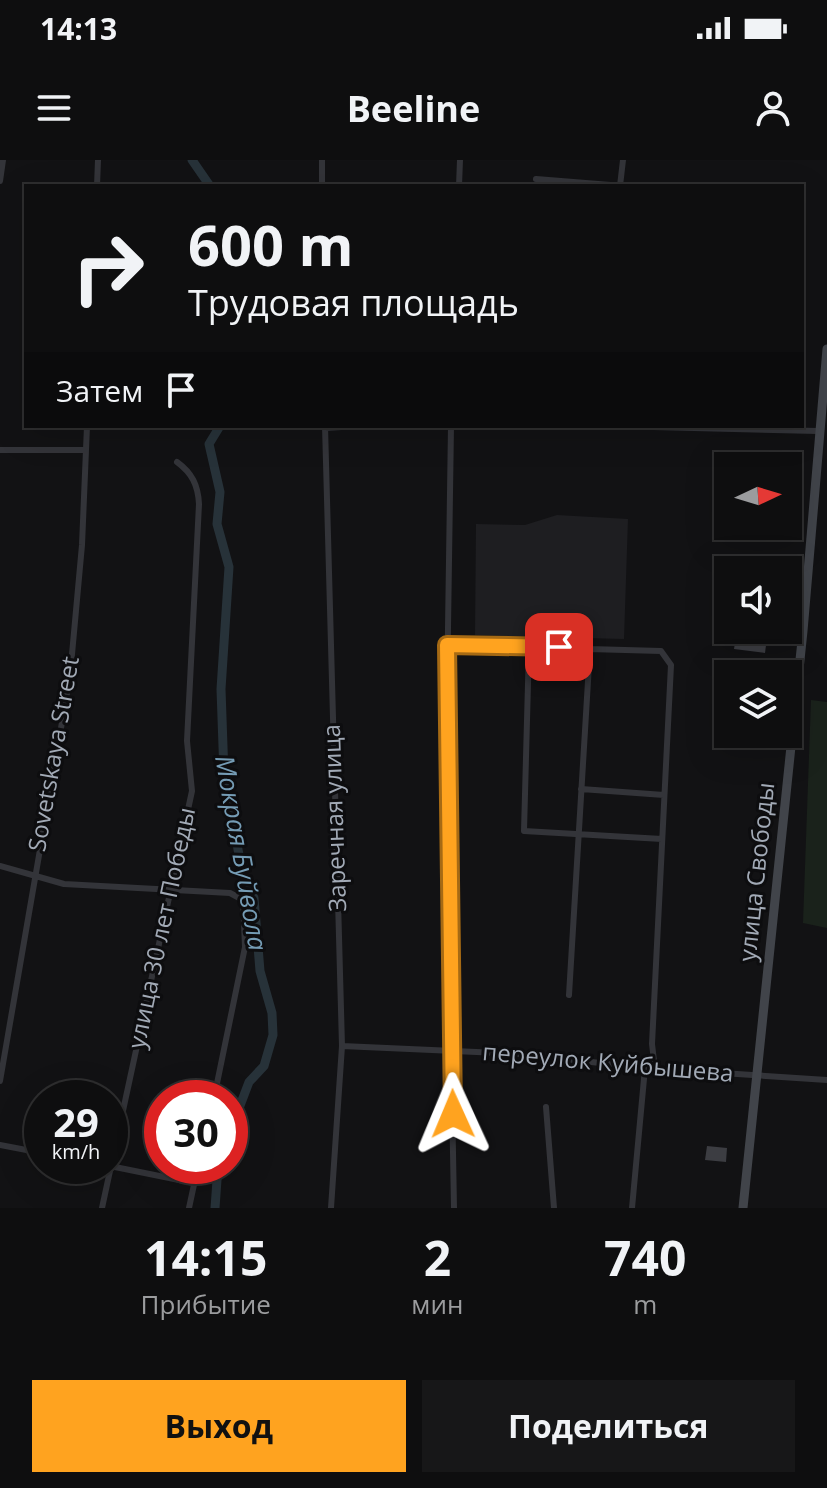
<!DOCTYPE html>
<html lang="ru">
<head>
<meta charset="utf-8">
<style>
  :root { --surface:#0e0e0f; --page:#171718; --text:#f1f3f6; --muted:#9b9c9e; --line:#2e2e2f; --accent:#ffa31f }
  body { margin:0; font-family:"Open Sans",sans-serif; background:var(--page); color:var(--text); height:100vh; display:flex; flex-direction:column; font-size:30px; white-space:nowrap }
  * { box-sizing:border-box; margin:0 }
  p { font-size:26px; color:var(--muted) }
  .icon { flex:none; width:44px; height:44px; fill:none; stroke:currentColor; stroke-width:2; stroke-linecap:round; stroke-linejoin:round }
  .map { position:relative; height:1048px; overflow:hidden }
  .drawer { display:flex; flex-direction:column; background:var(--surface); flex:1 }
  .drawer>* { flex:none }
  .guide { position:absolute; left:24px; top:24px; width:780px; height:244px; border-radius:0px; box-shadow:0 8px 32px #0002,0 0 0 2px var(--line); background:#0e0e0f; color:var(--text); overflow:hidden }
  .needle { width:52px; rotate:86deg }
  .controls { position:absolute; left:714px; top:292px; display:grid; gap:16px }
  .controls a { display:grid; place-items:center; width:88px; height:88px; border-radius:0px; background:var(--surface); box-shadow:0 8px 32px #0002,0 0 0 2px var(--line); font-size:40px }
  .speed { position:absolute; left:24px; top:920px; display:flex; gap:16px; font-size:40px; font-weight:700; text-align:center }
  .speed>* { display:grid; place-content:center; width:104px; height:104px; border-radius:50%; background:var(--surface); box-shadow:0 8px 32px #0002,0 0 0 2px var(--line); line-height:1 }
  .speed small { font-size:20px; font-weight:400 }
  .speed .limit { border:12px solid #d22; background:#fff; color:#111 }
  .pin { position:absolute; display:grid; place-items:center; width:68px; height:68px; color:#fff; margin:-34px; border-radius:16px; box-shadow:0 4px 12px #0006 }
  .me { position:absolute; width:88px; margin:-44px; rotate:359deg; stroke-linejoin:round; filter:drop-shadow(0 0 6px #0008) }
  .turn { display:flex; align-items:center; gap:28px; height:168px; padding:0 32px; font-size:36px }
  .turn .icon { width:104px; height:104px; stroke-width:2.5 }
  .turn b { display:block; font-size:56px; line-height:68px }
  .then { display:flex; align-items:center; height:76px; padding:0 32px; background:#0003; gap:16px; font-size:30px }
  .eta { display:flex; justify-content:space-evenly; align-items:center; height:136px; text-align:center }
  .eta b { font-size:48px; font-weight:700; line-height:56px }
  .button { display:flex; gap:16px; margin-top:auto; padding:16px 32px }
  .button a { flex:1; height:92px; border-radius:0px; background:var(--accent); color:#111; font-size:32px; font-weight:700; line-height:92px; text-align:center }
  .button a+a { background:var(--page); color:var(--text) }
  .status { display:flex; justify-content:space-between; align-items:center; height:56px; padding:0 40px; background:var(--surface); direction:ltr }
  .status svg { height:22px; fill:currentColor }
  header { display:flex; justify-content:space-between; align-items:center; height:104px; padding:0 32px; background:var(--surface); font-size:36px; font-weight:700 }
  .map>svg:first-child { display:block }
  .built { fill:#1e1e21 }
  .green { fill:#1a221b }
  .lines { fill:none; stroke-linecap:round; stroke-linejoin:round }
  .river { stroke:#273239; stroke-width:9 }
  .building { fill:#3c3d42 }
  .street { stroke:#333439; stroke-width:6 }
  .secondary { stroke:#41444a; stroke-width:9 }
  .route-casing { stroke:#a66a14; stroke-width:20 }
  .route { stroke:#ffa31f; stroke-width:14 }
  .labels { text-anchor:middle; stroke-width:6; stroke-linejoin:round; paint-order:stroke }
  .street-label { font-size:24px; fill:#a2aab6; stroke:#0d0d0f }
  .water-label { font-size:26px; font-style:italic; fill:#759cb5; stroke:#0d0d0f }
</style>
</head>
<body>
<div class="status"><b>14:13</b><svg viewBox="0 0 49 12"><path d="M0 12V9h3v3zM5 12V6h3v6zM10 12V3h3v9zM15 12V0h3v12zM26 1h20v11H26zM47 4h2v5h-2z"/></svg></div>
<header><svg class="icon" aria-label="menu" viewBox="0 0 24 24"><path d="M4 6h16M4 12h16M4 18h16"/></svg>Beeline<svg class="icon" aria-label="person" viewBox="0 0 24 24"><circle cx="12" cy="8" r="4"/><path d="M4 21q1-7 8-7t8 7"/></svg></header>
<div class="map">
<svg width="827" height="1048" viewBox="0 0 827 1048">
  <rect width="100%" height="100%" fill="#121214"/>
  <path class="built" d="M557,355L628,359L624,479L475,475L476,364L525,365Z"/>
  <path class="green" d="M811,540L827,542V768L803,763Z"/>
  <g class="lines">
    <path class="river" d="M192,0L210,26
      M220,266L209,284L220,332L217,364L229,407L221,529L224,615L243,716L254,738L260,811L272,853L273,875L264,906L249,922L230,972
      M215,1048L218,1006"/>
  </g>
  <path class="building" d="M737,470H768L765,493L734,489Z
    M707,986L727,988L726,1002L705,1000Z"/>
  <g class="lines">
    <path class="street" d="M322,0V26
      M536,19L623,26
      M0,21L3,0
      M97,26L98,0
      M459,26L460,0
      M620,26L623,0
      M325,266L342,886L331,1048
      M451,266L446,602L454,1048
      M613,266L818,271
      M325,268L358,266
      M0,290H86
      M788,470L803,471
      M447,485L661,491L671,505L652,884L655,909
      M529,487L524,671L662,679
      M581,629L664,635
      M0,706L64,724L230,733L243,740L245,787L214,938
      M569,835L590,488
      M342,886L520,894L645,908L827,920
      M0,921L70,516L82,385L87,266
      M546,947L554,1048
      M0,985L42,993
      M110,1006L194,1023
      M102,1048L192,631L187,581L199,344C198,325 192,313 177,302
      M189,1048L198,1006
      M632,1048L645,908"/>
    <path class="secondary" d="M743,1048L803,471L827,189"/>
  </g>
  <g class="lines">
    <g class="route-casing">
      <path id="route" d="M453,954L447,485L559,487"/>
    </g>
    <use href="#route" class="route"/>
  </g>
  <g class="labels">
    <g class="street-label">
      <text transform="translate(54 594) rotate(-80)" y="8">Sovetskaya Street</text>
      <text transform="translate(335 658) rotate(-92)" y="8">Заречная улица</text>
      <text transform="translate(757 712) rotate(-84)" y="8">улица Свободы</text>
      <text transform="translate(162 768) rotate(-78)" y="8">улица 30 лет Победы</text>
      <text transform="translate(608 903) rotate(5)" y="8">переулок Куйбышева</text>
    </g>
    <g class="water-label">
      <text transform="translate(241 693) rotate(80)" y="9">Мокрая Буйвола</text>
    </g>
  </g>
</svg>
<div class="controls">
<a><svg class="needle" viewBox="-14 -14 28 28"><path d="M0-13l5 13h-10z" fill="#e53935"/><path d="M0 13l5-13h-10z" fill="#9b9c9e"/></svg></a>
<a><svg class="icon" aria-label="sound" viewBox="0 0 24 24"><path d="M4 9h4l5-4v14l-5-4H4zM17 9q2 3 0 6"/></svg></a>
<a><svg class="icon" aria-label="layers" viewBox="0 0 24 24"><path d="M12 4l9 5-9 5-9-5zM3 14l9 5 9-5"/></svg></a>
</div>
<div class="speed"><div>29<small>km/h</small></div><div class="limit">30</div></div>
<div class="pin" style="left:559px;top:487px;background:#d93025"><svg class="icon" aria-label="arrive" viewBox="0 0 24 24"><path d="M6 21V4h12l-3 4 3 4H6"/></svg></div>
<svg class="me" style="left:453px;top:954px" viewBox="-20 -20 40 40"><path d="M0-17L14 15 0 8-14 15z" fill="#ffa31f" stroke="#fff" stroke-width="4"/></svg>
<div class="guide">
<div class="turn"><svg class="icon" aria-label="right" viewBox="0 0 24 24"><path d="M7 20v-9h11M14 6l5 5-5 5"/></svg><div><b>600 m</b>Трудовая площадь</div></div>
<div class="then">Затем<svg class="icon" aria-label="arrive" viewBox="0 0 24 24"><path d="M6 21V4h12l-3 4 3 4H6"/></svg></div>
</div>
</div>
<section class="drawer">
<div class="eta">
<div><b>14:15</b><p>Прибытие</p></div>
<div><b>2</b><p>мин</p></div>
<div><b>740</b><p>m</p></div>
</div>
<div class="button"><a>Выход</a><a>Поделиться</a></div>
</section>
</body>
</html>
